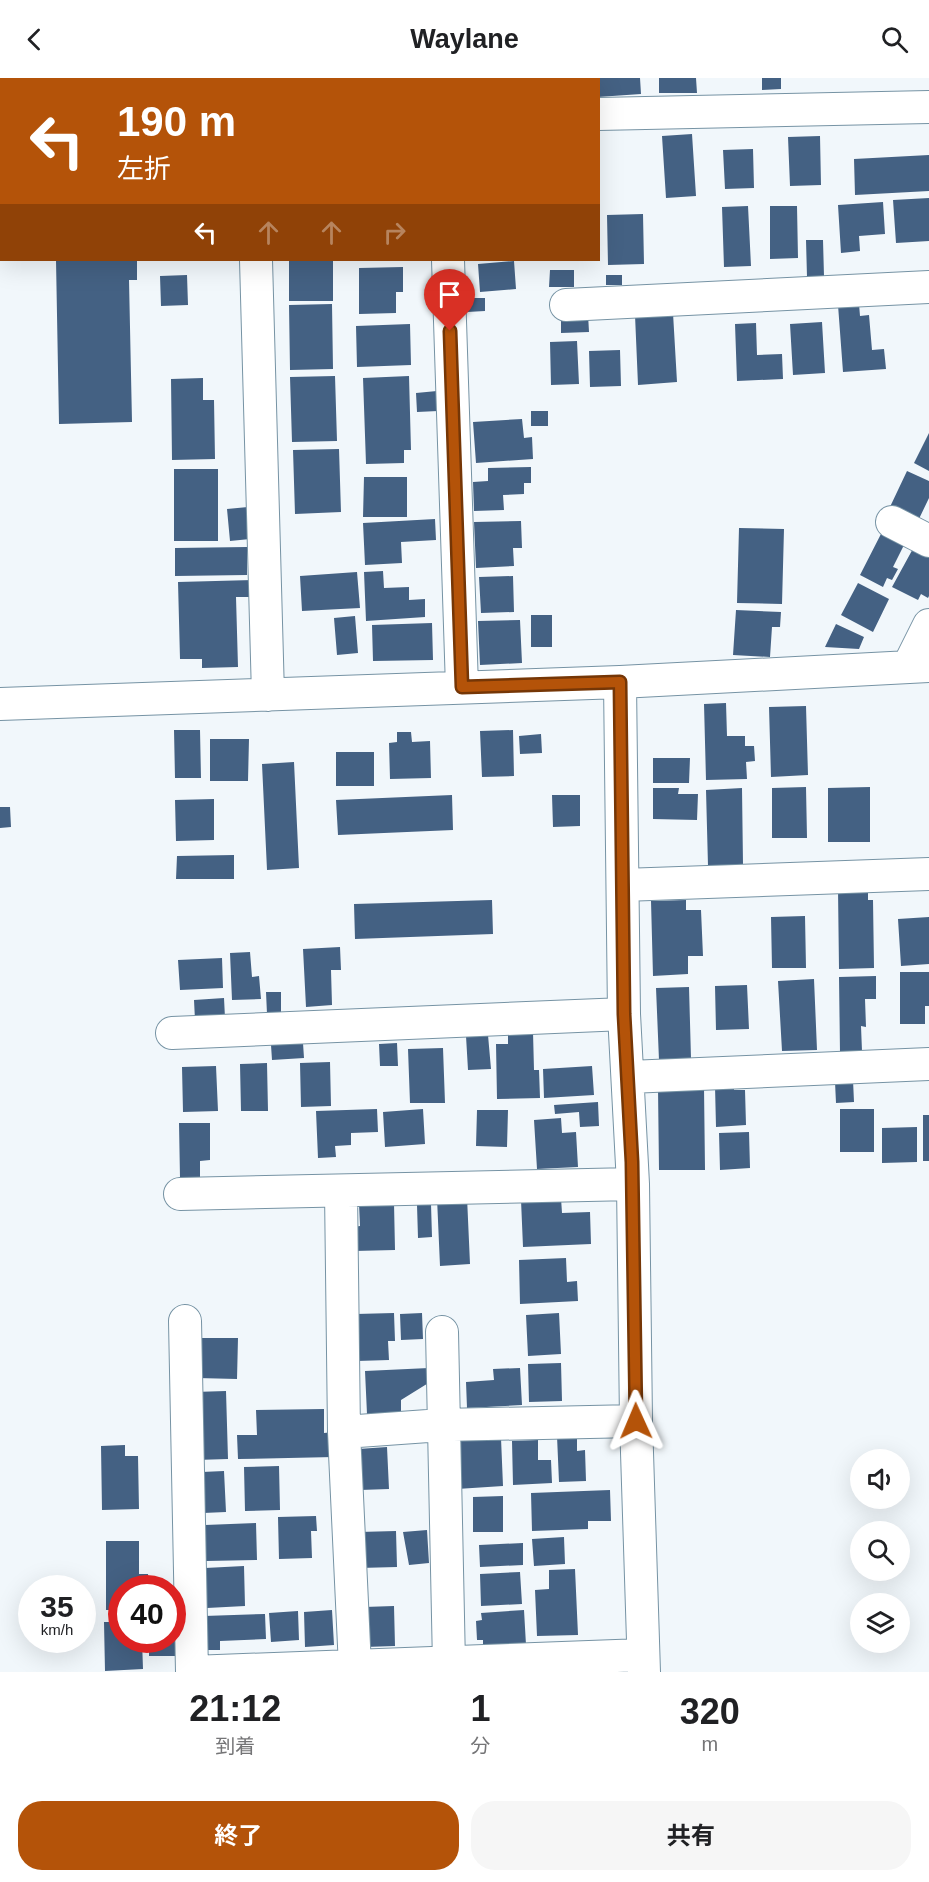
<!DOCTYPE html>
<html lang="ja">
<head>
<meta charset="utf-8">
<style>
  :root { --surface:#fff; --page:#f6f6f6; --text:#202124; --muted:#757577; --accent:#b45309 }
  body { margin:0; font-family:Arial,"Noto Sans JP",sans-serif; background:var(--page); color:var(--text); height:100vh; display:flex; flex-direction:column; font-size:22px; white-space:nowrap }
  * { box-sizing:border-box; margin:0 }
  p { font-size:20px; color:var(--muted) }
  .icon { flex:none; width:33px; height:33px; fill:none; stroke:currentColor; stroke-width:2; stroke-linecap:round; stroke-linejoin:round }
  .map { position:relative; height:1594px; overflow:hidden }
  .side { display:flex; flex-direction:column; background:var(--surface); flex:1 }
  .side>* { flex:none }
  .hud { position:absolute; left:0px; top:0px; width:600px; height:183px; box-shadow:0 6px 24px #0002; background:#b45309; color:#fff; overflow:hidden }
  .controls { position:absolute; left:850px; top:1371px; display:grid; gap:12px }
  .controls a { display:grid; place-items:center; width:60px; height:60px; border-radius:50%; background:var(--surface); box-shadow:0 6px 24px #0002; font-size:30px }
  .speed { position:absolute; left:18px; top:1497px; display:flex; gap:12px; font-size:30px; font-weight:700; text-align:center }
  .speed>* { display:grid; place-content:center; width:78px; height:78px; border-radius:50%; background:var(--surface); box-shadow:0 6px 24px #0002; line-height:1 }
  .speed small { font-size:15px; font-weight:400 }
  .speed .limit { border:9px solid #d22; background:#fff; color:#111 }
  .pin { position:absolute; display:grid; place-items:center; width:51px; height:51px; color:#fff; margin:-62px -26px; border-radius:50% 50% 50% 0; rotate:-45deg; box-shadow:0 0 6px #0007 }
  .pin .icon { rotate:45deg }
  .me { position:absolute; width:66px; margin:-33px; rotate:359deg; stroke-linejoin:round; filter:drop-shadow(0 0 4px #0008) }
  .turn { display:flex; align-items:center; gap:21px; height:126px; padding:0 18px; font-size:27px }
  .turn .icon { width:78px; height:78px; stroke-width:2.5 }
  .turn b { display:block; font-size:42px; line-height:51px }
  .lanes { display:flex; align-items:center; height:57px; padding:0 18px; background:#0003; justify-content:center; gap:30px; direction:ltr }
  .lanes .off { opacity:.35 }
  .eta { display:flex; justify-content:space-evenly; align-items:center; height:102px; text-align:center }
  .eta b { font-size:36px; font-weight:700; line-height:42px }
  .primary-button { display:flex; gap:12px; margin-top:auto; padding:12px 18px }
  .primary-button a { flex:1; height:69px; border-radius:24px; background:var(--accent); color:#fff; font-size:24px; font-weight:700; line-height:69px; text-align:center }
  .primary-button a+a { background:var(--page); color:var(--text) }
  header { display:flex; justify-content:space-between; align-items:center; height:78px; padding:0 18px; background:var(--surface); font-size:27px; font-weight:700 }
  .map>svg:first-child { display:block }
  .building { fill:#446183 }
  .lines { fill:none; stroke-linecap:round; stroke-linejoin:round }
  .minor-casing { stroke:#7693a4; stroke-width:34 }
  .minor { stroke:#fff; stroke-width:32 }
  .route-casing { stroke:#753606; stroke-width:15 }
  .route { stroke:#b45309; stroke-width:10 }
</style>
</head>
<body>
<header><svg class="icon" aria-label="back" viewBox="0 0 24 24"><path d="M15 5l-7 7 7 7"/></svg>Waylane<svg class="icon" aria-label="search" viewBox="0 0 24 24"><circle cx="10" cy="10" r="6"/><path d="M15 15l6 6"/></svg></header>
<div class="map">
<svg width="929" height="1594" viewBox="0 0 929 1594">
  <rect width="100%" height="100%" fill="#f1f7fb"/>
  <path class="building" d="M598,0H640L641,16L598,19Z
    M659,0H696L697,15H659Z
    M762,0H781V11L762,12Z
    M692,56L696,118L666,120L662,58Z
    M820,58L821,107L790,108L788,59Z
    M753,71L754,110L725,111L723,72Z
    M929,77V113L855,117L854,81Z
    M929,120V163L896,165L893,122Z
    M883,124L885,156L859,158L860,173L841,175L838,127Z
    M748,128L751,188L724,189L722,129Z
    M770,128H797L798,180L770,181Z
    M643,136L644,186L608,187L607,137Z
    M806,162H823L824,198L807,199Z
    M56,182H137V202H129L132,344L59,346Z
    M289,182H333V223H289Z
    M514,183L516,211L480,214L478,186Z
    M403,189V214H396V235L359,236V190Z
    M550,192H574V209H549Z
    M187,197L188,227L161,228L160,198Z
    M606,197H622V207H606Z
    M466,220H485V233L467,234Z
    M332,226L333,291L290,292L289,227Z
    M859,226L860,238L869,237L872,272L884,271L886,291L843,294L838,227Z
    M673,235L677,304L638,307L635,237Z
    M588,236L589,254L561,255V237Z
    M822,244L825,295L793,297L790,246Z
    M756,245L757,277L782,276L783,301L737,303L735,246Z
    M410,246L411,287L357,289L356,248Z
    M577,263L579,306L551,307L550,264Z
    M620,272L621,308L590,309L589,273Z
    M335,298L337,363L292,364L290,299Z
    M409,298L411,372H404V385L366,386L363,300Z
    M203,300V322H214L215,381L172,382L171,301Z
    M437,313L438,333L417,334L416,315Z
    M531,333H548V348H531Z
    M522,341L524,360L532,359L533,381L476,385L473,344Z
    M929,355V393L914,385Z
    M339,371L341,434L295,436L293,372Z
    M531,389V405H524V416L503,417L504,432L474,433L473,404L488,403V390Z
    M174,391H218V463H174Z
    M907,393L929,403V420L917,445L889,431Z
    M364,399H407V439H363Z
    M248,429L250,461L230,463L227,431Z
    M435,441L436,462L401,464L402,485L365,487L363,445Z
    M521,443L522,470H513L514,488L476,490L474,444Z
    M739,450L784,451L782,526L737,525Z
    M882,454L905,465L893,489L898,491L892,502L887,500L883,509L860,497Z
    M915,467L929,474V518L928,520L921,516L918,522L892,509Z
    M247,469V497L175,498V470Z
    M383,493L384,510L409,509V522L425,521V539L366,543L364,494Z
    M357,494L360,530L302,533L300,498Z
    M513,498L514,534L481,535L479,499Z
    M253,502L254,519H236L238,589L202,590V581H180L178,504Z
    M858,505L889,521L873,554L841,537Z
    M736,532L781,534L780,549H772L770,579L733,577Z
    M531,537H552V569H531Z
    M355,538L358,575L337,577L334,540Z
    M520,542L522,585L480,587L478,543Z
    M432,545L433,582L373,583L372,547Z
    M836,546L864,559L859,571L825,569Z
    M726,625L727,658H745V668H754L755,683L746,684L747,701L706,702L704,626Z
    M806,628L808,697L771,699L769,629Z
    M174,652H200L201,700H175Z
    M513,652L514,698L482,699L480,653Z
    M397,654H411L412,664L430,663L431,700L390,701L389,665L397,664Z
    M541,656L542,675L520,676L519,658Z
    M210,661H249L248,703H210Z
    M336,674H374V708H336Z
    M653,680H690L689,705H653Z
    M294,684L299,790L267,792L262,686Z
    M806,709L807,760H772V710Z
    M870,709V764H828V710Z
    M653,710H679L678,716H698L697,742L653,741Z
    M742,710L743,787L708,788L706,712Z
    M452,717L453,752L338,757L336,722Z
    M552,717H580V748L553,749Z
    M214,721V762L176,763L175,722Z
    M0,729H10L11,749L0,750Z
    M234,777V801H176L177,778Z
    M838,811H868V822H873L874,890L839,891Z
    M492,822L493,856L355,861L354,826Z
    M686,822V832H701L703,878H688V896L653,898L651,823Z
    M805,838L806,890H772L771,839Z
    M929,839V886L901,888L898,841Z
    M340,869L341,892H331L332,927L306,929L303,871Z
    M250,874L252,899L259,898L261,921L232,922L230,875Z
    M222,880L223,910L180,912L178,882Z
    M900,894H929V928H925V946H900Z
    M876,898V921H865L866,949L861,948L862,973L840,974L839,899Z
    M814,901L817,972L782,973L778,903Z
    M747,907L749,951L716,952L715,908Z
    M689,909L691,980L659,982L656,910Z
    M266,914H281V936H267Z
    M224,920L225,940L195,942L194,922Z
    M533,954L534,992H539L540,1020L497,1021L496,966H508V955Z
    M488,957L491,991L468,992L466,958Z
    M303,965L304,980L272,982L271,967Z
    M397,965L398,988H380L379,966Z
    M443,970L445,1025H410L408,971Z
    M330,984L331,1028L301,1029L300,985Z
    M267,985L268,1033H241L240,986Z
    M216,988L218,1033L183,1034L182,989Z
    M592,988L594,1017L544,1020L543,991Z
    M853,1002L854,1024L836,1025L835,1004Z
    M734,1007V1012H745L746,1047L716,1049L715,1008Z
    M704,1009L705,1092H659L658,1010Z
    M598,1024L599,1048L580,1049L579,1034L555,1036L554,1027Z
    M377,1031L378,1054L351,1055V1067L335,1068L336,1079L318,1080L316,1033Z
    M423,1031L425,1066L385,1069L383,1034Z
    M840,1031H874V1074H840Z
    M477,1032H508L507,1069L476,1068Z
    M923,1037H929V1083H923Z
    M561,1040L562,1055L576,1054L578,1089L537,1091L534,1042Z
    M179,1045H210V1082L200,1083V1099L180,1100Z
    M917,1049V1084L882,1085V1050Z
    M749,1054L750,1090L720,1092L719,1055Z
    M467,1119L470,1186L440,1188L437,1120Z
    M561,1120L562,1135L590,1134L591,1166L523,1169L521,1122Z
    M394,1125L395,1172L354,1173L353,1149L360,1148L359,1126Z
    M431,1126L432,1159L418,1160L417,1127Z
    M566,1180L567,1204L577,1203L578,1223L520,1226L519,1182Z
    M394,1235L395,1263H388L389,1282L357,1283L356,1236Z
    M422,1235L423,1261L401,1262L400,1236Z
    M559,1235L561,1276L528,1278L526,1237Z
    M197,1260H238L237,1301L197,1300Z
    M561,1285L562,1323L529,1324L528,1286Z
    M429,1290L430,1304L401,1322V1335L367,1336L365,1293Z
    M520,1290L522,1327L467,1330L466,1304L494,1302L493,1291Z
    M226,1313L228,1381L196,1382L194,1314Z
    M324,1331V1355L334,1354V1379L238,1381L237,1357H257L256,1332Z
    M577,1357V1373L585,1372L586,1403L559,1404L557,1358Z
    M501,1360L503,1408L457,1411L455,1362Z
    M538,1362V1382H551L552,1405L513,1407L512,1363Z
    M125,1367V1378H138L139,1431L102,1432L101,1368Z
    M387,1369L389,1411L360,1412L358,1371Z
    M279,1388L280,1432L245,1433L244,1389Z
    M224,1393L226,1434L203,1435L202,1394Z
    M610,1412L611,1443H588V1451L532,1453L531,1415Z
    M503,1418V1454H473V1419Z
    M316,1438L317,1453H311L312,1480L279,1481L278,1439Z
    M256,1445L257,1482L206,1483L205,1447Z
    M427,1452L429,1485L409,1487L403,1454Z
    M396,1453L397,1489L359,1490V1454Z
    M564,1459L565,1486L534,1488L532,1461Z
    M106,1463H139V1496H148L149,1510H122V1532H106Z
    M523,1465V1487L480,1489L479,1467Z
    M244,1488L245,1528L207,1530L205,1490Z
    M575,1491L578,1557L537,1558L535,1512L549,1511V1492Z
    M520,1494L522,1526L481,1528L480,1496Z
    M394,1528L395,1568L365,1569L364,1529Z
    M332,1532L334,1567L305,1569L304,1534Z
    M524,1532L526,1567L483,1569V1562H477L476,1543L482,1542L481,1535Z
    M298,1533L299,1562L271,1564L269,1535Z
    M265,1536L266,1561L220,1563V1572H204V1538Z
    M172,1541H181V1578H149V1562H172Z
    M104,1544H122V1562H142L143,1591L105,1593Z"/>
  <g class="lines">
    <g class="minor-casing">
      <path id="minor" d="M113,0V2
        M442,0V2
        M598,36L929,29
        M256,182L268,617
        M448,182L462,609
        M566,227L929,209
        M892,444L929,463
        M908,589L929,547
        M620,604L624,936L633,1106L636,1343L644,1594
        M0,626L620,604L929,588
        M623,807L929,796
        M172,955L624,936
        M629,999L929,986
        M341,1113L344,1354L355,1589
        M180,1116L633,1106
        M185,1243L192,1594
        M442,1254L449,1586
        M344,1354L442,1347L636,1343
        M192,1594L643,1577"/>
    </g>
    <use href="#minor" class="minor"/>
  </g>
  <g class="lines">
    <g class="route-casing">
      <path id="route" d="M450,253L462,609L620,604L624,936L632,1084L636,1343"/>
    </g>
    <use href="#route" class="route"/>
  </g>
</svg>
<div class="controls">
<a><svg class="icon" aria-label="sound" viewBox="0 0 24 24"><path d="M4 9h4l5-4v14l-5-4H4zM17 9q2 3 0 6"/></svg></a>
<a><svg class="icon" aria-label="search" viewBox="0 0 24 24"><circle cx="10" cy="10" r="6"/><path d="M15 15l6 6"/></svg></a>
<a><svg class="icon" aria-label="layers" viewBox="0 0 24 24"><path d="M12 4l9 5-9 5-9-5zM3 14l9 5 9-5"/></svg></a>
</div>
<div class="speed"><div>35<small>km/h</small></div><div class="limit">40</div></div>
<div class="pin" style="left:450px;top:253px;background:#d93025"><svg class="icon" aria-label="arrive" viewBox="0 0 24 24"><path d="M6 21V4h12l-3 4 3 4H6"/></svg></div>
<svg class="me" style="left:636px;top:1343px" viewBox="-20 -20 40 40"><path d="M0-17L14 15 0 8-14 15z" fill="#b45309" stroke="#fff" stroke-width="4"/></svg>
<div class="hud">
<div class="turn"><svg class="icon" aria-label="left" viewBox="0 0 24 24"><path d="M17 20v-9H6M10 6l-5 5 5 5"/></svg><div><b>190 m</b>左折</div></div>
<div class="lanes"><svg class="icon" aria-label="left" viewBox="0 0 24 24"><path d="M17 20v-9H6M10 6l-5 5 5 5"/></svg><svg class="icon off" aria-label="ahead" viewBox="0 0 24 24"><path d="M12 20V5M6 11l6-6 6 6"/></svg><svg class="icon off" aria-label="ahead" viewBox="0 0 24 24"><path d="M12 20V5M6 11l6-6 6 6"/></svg><svg class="icon off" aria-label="right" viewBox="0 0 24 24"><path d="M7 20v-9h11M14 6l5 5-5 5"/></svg></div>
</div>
</div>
<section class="side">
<div class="eta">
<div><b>21:12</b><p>到着</p></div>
<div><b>1</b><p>分</p></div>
<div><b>320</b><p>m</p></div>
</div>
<div class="primary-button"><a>終了</a><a>共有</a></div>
</section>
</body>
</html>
